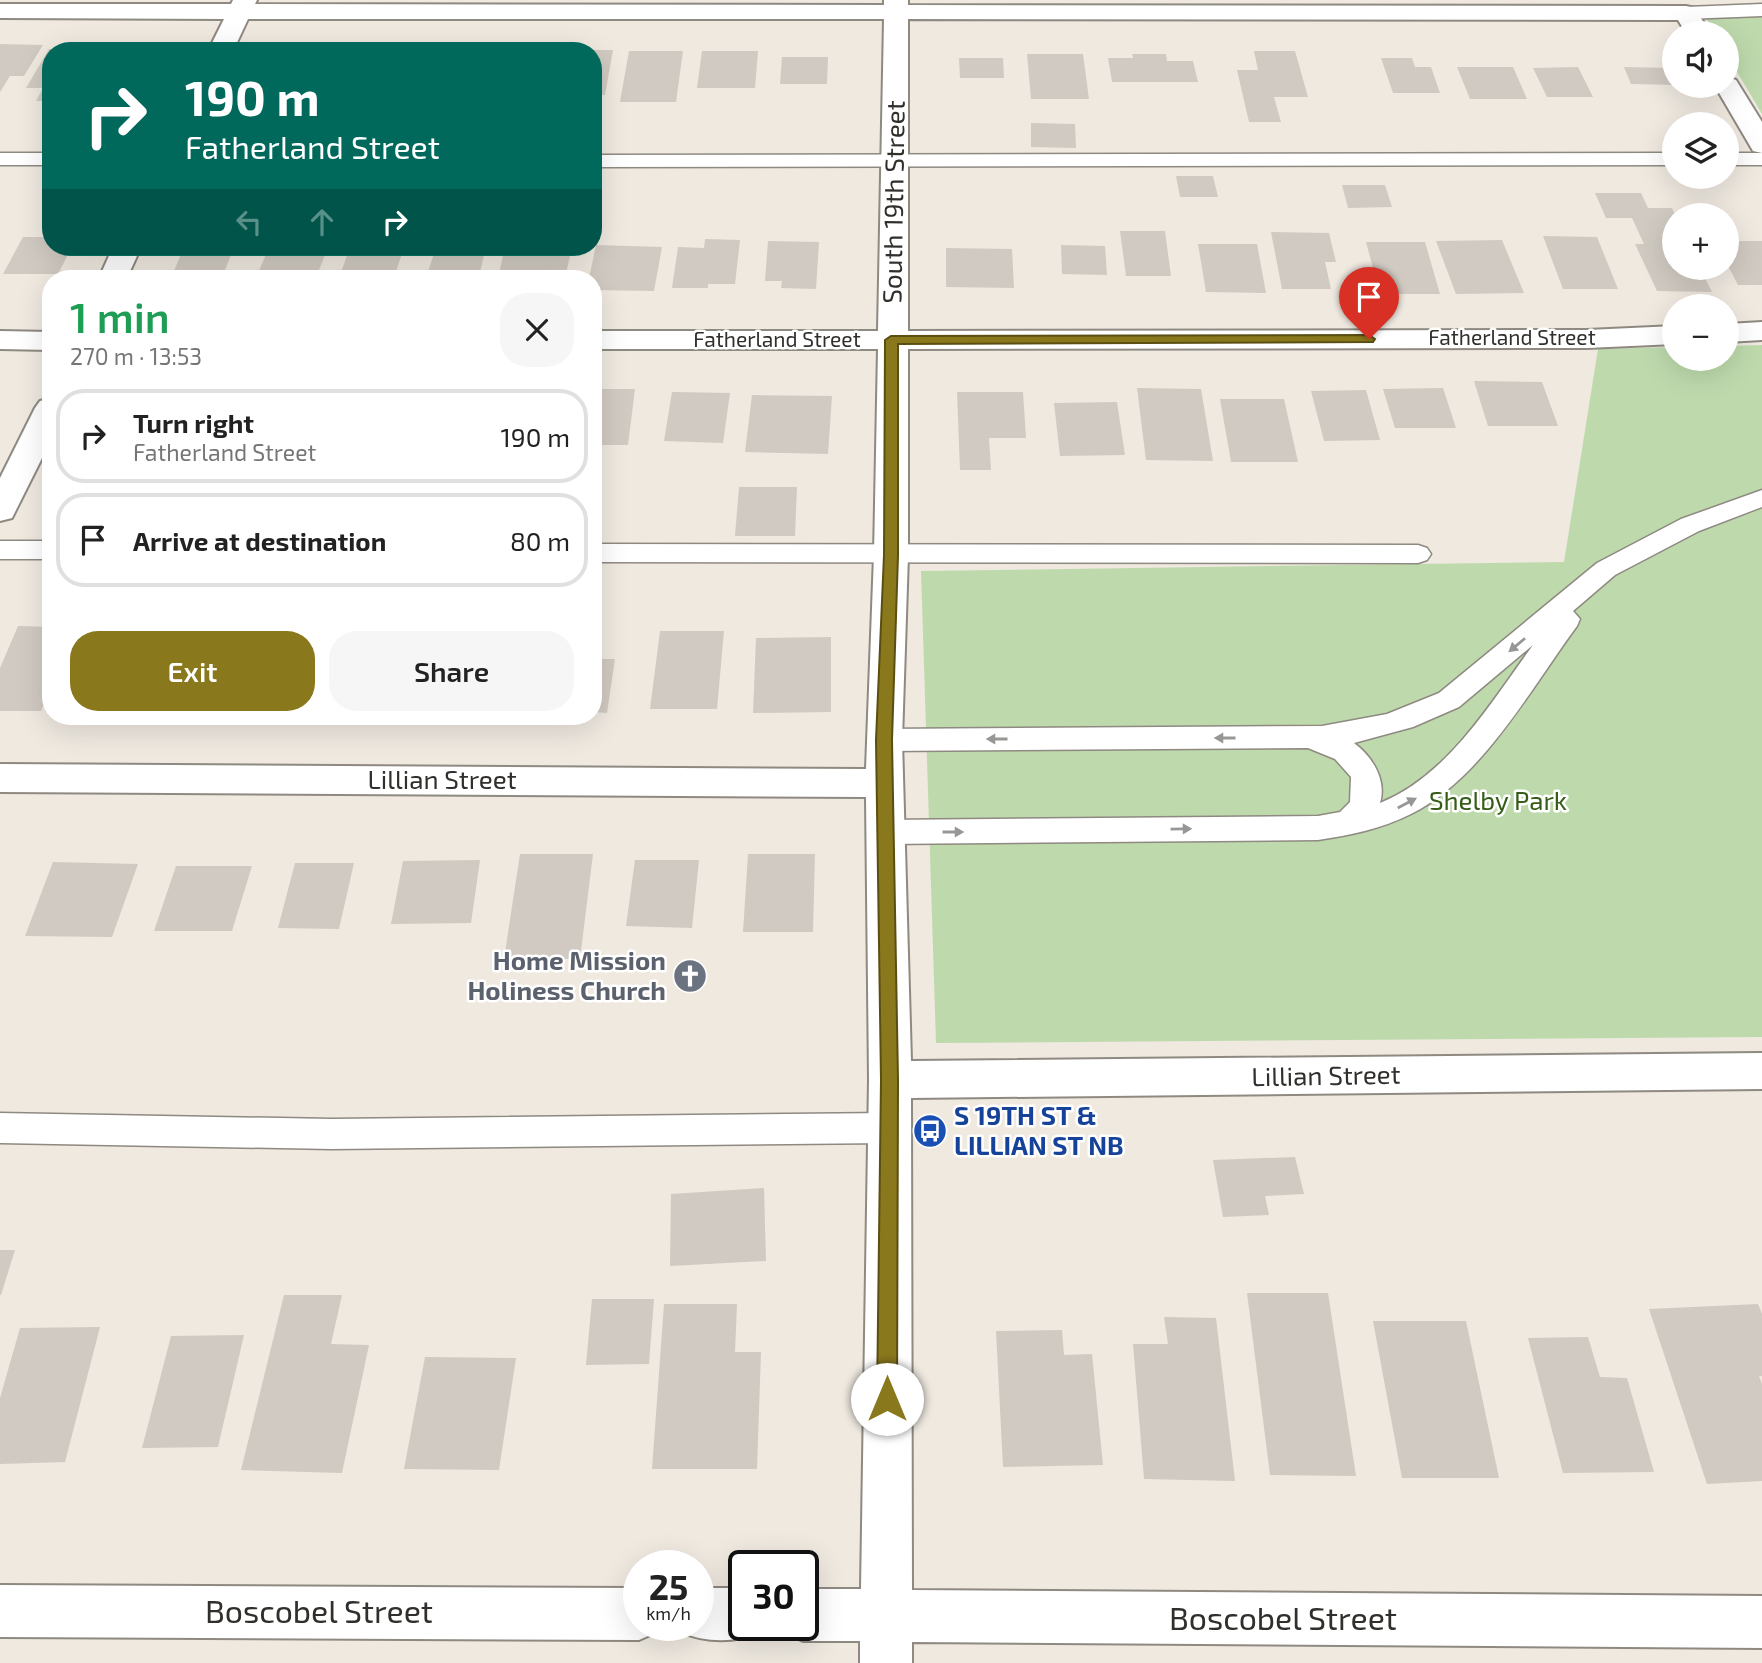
<!DOCTYPE html>
<html lang="en">
<head>
<meta charset="utf-8">
<style>
  :root { --surface:#fff; --page:#f6f6f6; --text:#222; --muted:#767676; --line:#e0e0e0; --accent:#8a781c }
  body { margin:0; font-family:"Exo 2",sans-serif; background:var(--page); color:var(--text); height:100vh; display:flex; flex-direction:column; font-size:26px; white-space:nowrap }
  * { box-sizing:border-box; margin:0 }
  p { font-size:23px; color:var(--muted) }
  .icon { flex:none; width:38px; height:38px; fill:none; stroke:currentColor; stroke-width:2; stroke-linecap:round; stroke-linejoin:round }
  .map { position:relative; flex:1; overflow:hidden }
  .sheet { position:absolute; left:42px; top:270px; width:560px; height:455px; display:flex; flex-direction:column; background:var(--surface); border-radius:28px; box-shadow:0 7px 28px #0002 }
  .sheet>* { flex:none }
  .guide { position:absolute; left:42px; top:42px; width:560px; height:214px; border-radius:28px; box-shadow:0 7px 28px #0002; background:#00695c; color:#fff; overflow:hidden }
  .fabs { position:absolute; left:1662px; top:21px; display:grid; gap:14px }
  .fabs a { display:grid; place-items:center; width:77px; height:77px; border-radius:50%; background:var(--surface); box-shadow:0 7px 28px #0002; font-size:35px }
  .speed { position:absolute; left:623px; top:1550px; display:flex; gap:14px; font-size:35px; font-weight:700; text-align:center }
  .speed>* { display:grid; place-content:center; width:91px; height:91px; border-radius:50%; background:var(--surface); box-shadow:0 7px 28px #0002; line-height:1 }
  .speed small { font-size:18px; font-weight:400 }
  .speed .limit { border:4px solid #111; border-radius:10px; background:#fff; color:#111 }
  .pin { position:absolute; display:grid; place-items:center; width:60px; height:60px; color:#fff; margin:-72px -30px; border-radius:50% 50% 50% 0; rotate:-45deg; box-shadow:0 0 7px #0007 }
  .pin .icon { rotate:45deg }
  .me { position:absolute; width:77px; margin:-38px; rotate:0deg; stroke-linejoin:round; filter:drop-shadow(0 0 5px #0008) }
  .turn { display:flex; align-items:center; gap:24px; height:147px; padding:0 28px; font-size:32px }
  .turn .icon { width:91px; height:91px; stroke-width:2.5 }
  .turn b { display:block; font-size:49px; line-height:60px }
  .lanes { display:flex; align-items:center; height:66px; padding:0 28px; background:#0003; justify-content:center; gap:35px; direction:ltr }
  .lanes .off { opacity:.35 }
  .round { display:grid; place-items:center; flex:none; width:74px; height:74px; border-radius:28px; background:var(--page) }
  .summary { display:flex; align-items:center; justify-content:space-between; height:119px; padding:0 28px }
  h1 { font-size:42px; font-weight:600; line-height:52px; color:#1e9e55 }
  .action { display:flex; gap:14px; margin-top:auto; padding:14px 28px }
  .action a { flex:1; height:80px; border-radius:28px; background:var(--accent); color:#fff; font-size:28px; font-weight:600; line-height:80px; text-align:center }
  .action a+a { background:var(--page); color:var(--text) }
  ul { padding:0; list-style:none }
  li { display:flex; align-items:center; gap:21px; height:94px; margin:0 14px 10px; padding:0 14px; border:4px solid var(--line); border-radius:28px }
  li div { flex:1 }
  li b { display:block; font-size:26px }
  li em { font-style:normal }
  .map>svg:first-child { display:block }
  .green { fill:#bedaad }
  .building { fill:#d0cac2 }
  .lines { fill:none; stroke-linecap:round; stroke-linejoin:round }
  .lane-casing { stroke:#8e8981; stroke-width:3 }
  .street-casing { stroke:#8e8981; stroke-width:4 }
  .lane { fill:#fff; fill-rule:evenodd }
  .street { fill:#fff; fill-rule:evenodd }
  .oneway { fill:#989796 }
  .route { fill:#8a781c; stroke:#5a4e12; stroke-width:2 }
  .labels { text-anchor:middle; stroke-width:5; stroke-linejoin:round; paint-order:stroke }
  .far-street-label { font-size:21px; fill:#312f2c; stroke:#fff }
  .street-label { font-size:26px; fill:#312f2c; stroke:#fff }
  .park-label { font-size:26px; fill:#365d17; stroke:#fff }
  .worship-label { font-size:26px; font-weight:bold; fill:#5b616d; stroke:#fff; text-anchor:end }
  .transit-label { font-size:26px; font-weight:bold; fill:#164399; stroke:#fff; text-anchor:start }
  .near-street-label { font-size:32px; fill:#312f2c; stroke:#fff }
</style>
</head>
<body>
<div class="map">
<svg width="1762" height="1663" viewBox="0 0 1762 1663">
  <rect width="100%" height="100%" fill="#efe9e0"/>
  <path class="green" d="M1762,13V114L1727,55V33H1715L1704,15Z
    M1762,345V1037L936,1043L921,571L1564,562L1598,349L1675,347V359H1727V346Z"/>
  <path class="building" d="M0,44L43,45L24,76H10L0,92Z
    M281,46L334,47L332,51H279Z
    M49,49H51V101H36L43,88H26Z
    M593,50H613L605,95H593Z
    M629,51H683L676,102H620Z
    M702,51H758L755,88H697Z
    M1254,51H1295L1308,97H1274L1281,122H1249L1237,70H1258Z
    M1027,54H1083L1089,99H1031Z
    M1132,54H1166L1167,61H1193L1198,82H1112L1108,58H1133Z
    M782,57H828L827,84H780Z
    M959,58H1003L1004,78H960Z
    M1381,58H1412L1415,67H1431L1440,93H1393Z
    M1457,67H1513L1527,99H1470Z
    M1578,67L1593,97H1547L1533,68Z
    M1624,67L1675,68V85L1631,84Z
    M1031,123L1075,124L1076,148L1031,147Z
    M1176,176H1213L1218,197H1180Z
    M1342,185H1385L1392,207L1348,208Z
    M1595,193H1641L1648,208H1672L1675,215V268H1700L1712,292L1657,291L1635,244H1644L1632,218H1606Z
    M1120,231H1165L1171,276H1126Z
    M1271,232L1329,233L1336,262H1325L1331,289H1282Z
    M1543,236L1597,237L1618,289H1563Z
    M23,237H51V247H72L58,274H3Z
    M705,239L740,240L735,284H708V288H672L678,247L704,248Z
    M1502,240L1524,293L1456,294L1436,241Z
    M768,241L819,242L816,289L781,288L782,281H765Z
    M1727,241H1762V285H1738L1727,264Z
    M1366,242H1425L1440,294H1380Z
    M1198,244H1257L1266,293L1206,292Z
    M596,245L662,247L654,291L593,290V278H589Z
    M1061,245L1105,246L1107,275L1062,274Z
    M184,247H234L222,278H171Z
    M269,247H328L316,278H256Z
    M350,247H404L394,278H339Z
    M436,247H486L479,276L427,275Z
    M505,247H572L565,278H498Z
    M946,248L1012,249L1014,288L946,287Z
    M1474,381L1542,382L1558,426H1488Z
    M1137,388L1201,389L1213,461L1146,460Z
    M1443,388L1456,428H1395L1383,389Z
    M593,389H635L628,445H602L601,452H593Z
    M1366,390L1380,440L1324,441L1311,391Z
    M672,392L730,393L723,443L664,441Z
    M957,392H1023L1026,438H989L991,470H960Z
    M752,395L832,396L828,454L745,452Z
    M1220,399H1284L1298,462H1231Z
    M1117,402L1125,455L1060,456L1054,403Z
    M739,487H797L795,536H735Z
    M18,626L51,627V686L41,711H0V668Z
    M660,631H724L717,709H650Z
    M831,637V712L753,713L756,638Z
    M593,639H601L598,659H615L607,713L593,712Z
    M520,854H593L580,959H504Z
    M748,854H815L813,932H743Z
    M480,860L471,923L391,924L403,861Z
    M635,860H699L692,928L626,926Z
    M53,862L138,864L112,937L25,936Z
    M295,863H354L339,929L278,928Z
    M176,866H252L232,931H154Z
    M1295,1157L1304,1194L1265,1196L1269,1215L1223,1217L1213,1160Z
    M764,1188L766,1261L670,1266L671,1194Z
    M0,1250H15L1,1295H0Z
    M1247,1293H1328L1356,1476L1270,1475Z
    M284,1295H342L331,1344L369,1345L342,1473L241,1470Z
    M592,1299H654L649,1364L586,1365Z
    M664,1304H737L735,1352H761L757,1469H652Z
    M1758,1304L1762,1314V1376H1759L1762,1384V1481L1707,1484L1649,1309Z
    M1164,1317L1216,1318L1235,1481L1144,1479L1133,1344H1168Z
    M1373,1321H1466L1499,1478H1402Z
    M100,1327L65,1462L0,1464V1398L20,1328Z
    M1062,1330L1064,1355L1092,1354L1103,1465L1003,1467L996,1331Z
    M244,1335L218,1447L142,1448L171,1336Z
    M1588,1337L1600,1377L1627,1378L1654,1472L1563,1473L1528,1338Z
    M425,1357L516,1358L499,1470L404,1469Z"/>
  <g class="lines">
    <g class="lane-casing">
      <path id="lane" d="M1762,4V16L1686,19L1677,13L1686,7Z
        M0,153H51V165H0Z
        M1675,153V165L593,167V155Z
        M1727,153H1762V165H1727Z
        M1762,490V507L1699,531L1615,575L1573,611L1580,619L1577,626C1531,688 1482,779 1411,814C1381,829 1351,835 1318,840L885,844L874,840L870,832L874,824L885,820L1318,816L1340,812L1350,802L1351,777L1335,759L1308,748L884,751L874,748L870,740L874,732L884,729L1322,726L1387,714L1439,693L1597,563L1681,519ZM1533,645C1491,702 1449,775 1380,803C1387,780 1372,756 1354,743L1413,727L1459,707Z
        M0,541H51V559H0Z
        M593,544L1418,545L1427,548L1431,554L1427,560L1418,563L593,562Z
        M0,1113L332,1119L889,1113L901,1118L906,1128L901,1138L889,1143L332,1149L0,1143Z"/>
    </g>
    <g class="street-casing">
      <path id="street" d="M233,0H257L255,4L884,5V0H908V5L1686,6L1695,8L1710,33H1686L1678,20L908,19V331L1587,330L1675,326V344L1587,348L908,349V555L902,740L911,1061L1762,1053V1089L911,1098L912,1590L1762,1596V1648L912,1642V1663H860V1641H803L785,1633L781,1626H803V1589H861L869,1080L866,797L0,792V764L866,769L874,555L878,349H593V331H878L884,19H248L233,51H208L224,19L0,18V4H231Z
        M1727,77L1736,80L1762,122V153L1753,151L1715,86H1727Z
        M113,247H141L127,278H99Z
        M1762,322V340L1727,342V324Z
        M0,331L51,332V350L0,349Z
        M51,398V440L12,518L0,521V478L35,408L40,401Z
        M0,1585L639,1588V1626H660L657,1632L639,1640L0,1637Z
        M698,1588H744V1626H765L762,1632C736,1643 706,1643 680,1632L677,1626H698Z"/>
    </g>
    <use href="#lane" class="lane"/>
    <use href="#street" class="street"/>
  </g>
  <defs><path id="oneway-solid" d="M-6-.8H1V-3.2L6.5 0L1 3.2V.8H-6Z" transform="scale(1.75)"/></defs>
  <g class="oneway">
    <use href="#oneway-solid" transform="translate(1517 645) rotate(140)"/>
    <use href="#oneway-solid" transform="translate(1225 738) rotate(180)"/>
    <use href="#oneway-solid" transform="translate(997 739) rotate(180)"/>
    <use href="#oneway-solid" transform="translate(1407 803) rotate(-28)"/>
    <use href="#oneway-solid" transform="translate(1181 829) rotate(-1)"/>
    <use href="#oneway-solid" transform="translate(953 832)"/>
  </g>
  <path class="route" d="M1369,335L1375,339L1373,342L898,344V555L892,740L898,1080L897,1399L894,1406L887,1408L880,1406L877,1399L881,1080L876,740L884,555L885,340L891,336Z"/>
  <defs>
    <g id="church-disc" transform="scale(1.75)"><circle r="9.5" fill="#6b7280" stroke="#fff"/><path d="M-1.2-6h2.4v3.5h3.3v2.4h-3.3V6h-2.4V-.1h-3.3v-2.4h3.3Z" fill="#fff"/></g>
    <g id="bus-disc" transform="scale(1.75)"><circle r="9.5" fill="#1a4fb4" stroke="#fff"/><path d="M-5-6H5V4H4V6H2V4H-2V6H-4V4H-5ZM-3.5-4V0h7V-4ZM-3.5 1.2v1.5H-2V1.2ZM2 1.2v1.5H3.5V1.2Z" fill="#fff"/></g>
  </defs>
  <g fill-rule="evenodd">
    <use href="#church-disc" x="690" y="976"/>
    <use href="#bus-disc" x="930" y="1131"/>
  </g>
  <g class="labels">
    <g class="far-street-label">
      <text x="1512" y="345">Fatherland Street</text>
      <text x="777" y="347">Fatherland Street</text>
    </g>
    <g class="street-label">
      <text transform="translate(894 202) rotate(-89)" y="9">South 19th Street</text>
      <text x="442" y="789">Lillian Street</text>
      <text transform="translate(1326 1076) rotate(-1)" y="9">Lillian Street</text>
    </g>
    <g class="park-label">
      <text x="1498" y="810">Shelby Park</text>
    </g>
    <g class="worship-label">
      <text x="666" y="970">Home Mission<tspan x="666" dy="30">Holiness Church</tspan></text>
    </g>
    <g class="transit-label">
      <text x="954" y="1125">S 19TH ST &amp;<tspan x="954" dy="30">LILLIAN ST NB</tspan></text>
    </g>
    <g class="near-street-label">
      <text x="319" y="1623">Boscobel Street</text>
      <text x="1283" y="1630">Boscobel Street</text>
    </g>
  </g>
</svg>
<div class="fabs">
<a><svg class="icon" aria-label="sound" viewBox="0 0 24 24"><path d="M4 9h4l5-4v14l-5-4H4zM17 9q2 3 0 6"/></svg></a>
<a><svg class="icon" aria-label="layers" viewBox="0 0 24 24"><path d="M12 4l9 5-9 5-9-5zM3 14l9 5 9-5"/></svg></a>
<a>+</a>
<a>−</a>
</div>
<div class="speed"><div>25<small>km/h</small></div><div class="limit">30</div></div>
<div class="pin" style="left:1369px;top:339px;background:#d93025"><svg class="icon" aria-label="arrive" viewBox="0 0 24 24"><path d="M6 21V4h12l-3 4 3 4H6"/></svg></div>
<svg class="me" style="left:887px;top:1399px" viewBox="-20 -20 40 40"><circle r="19" fill="#fff"/><path d="M0-13L10 11 0 6-10 11z" fill="#8a781c"/></svg>
<div class="guide">
<div class="turn"><svg class="icon" aria-label="right" viewBox="0 0 24 24"><path d="M7 20v-9h11M14 6l5 5-5 5"/></svg><div><b>190 m</b>Fatherland Street</div></div>
<div class="lanes"><svg class="icon off" aria-label="left" viewBox="0 0 24 24"><path d="M17 20v-9H6M10 6l-5 5 5 5"/></svg><svg class="icon off" aria-label="ahead" viewBox="0 0 24 24"><path d="M12 20V5M6 11l6-6 6 6"/></svg><svg class="icon" aria-label="right" viewBox="0 0 24 24"><path d="M7 20v-9h11M14 6l5 5-5 5"/></svg></div>
</div>
<section class="sheet">
<div class="summary"><div><h1>1 min</h1><p>270 m · 13:53</p></div><a class="round"><svg class="icon" aria-label="close" viewBox="0 0 24 24"><path d="M6 6l12 12M18 6L6 18"/></svg></a></div>
<ul>
<li><svg class="icon" aria-label="right" viewBox="0 0 24 24"><path d="M7 20v-9h11M14 6l5 5-5 5"/></svg><div><b>Turn right</b><p>Fatherland Street</p></div><em>190 m</em></li>
<li><svg class="icon" aria-label="arrive" viewBox="0 0 24 24"><path d="M6 21V4h12l-3 4 3 4H6"/></svg><div><b>Arrive at destination</b></div><em>80 m</em></li>
</ul>
<div class="action"><a>Exit</a><a>Share</a></div>
</section>
</div>
</body>
</html>
